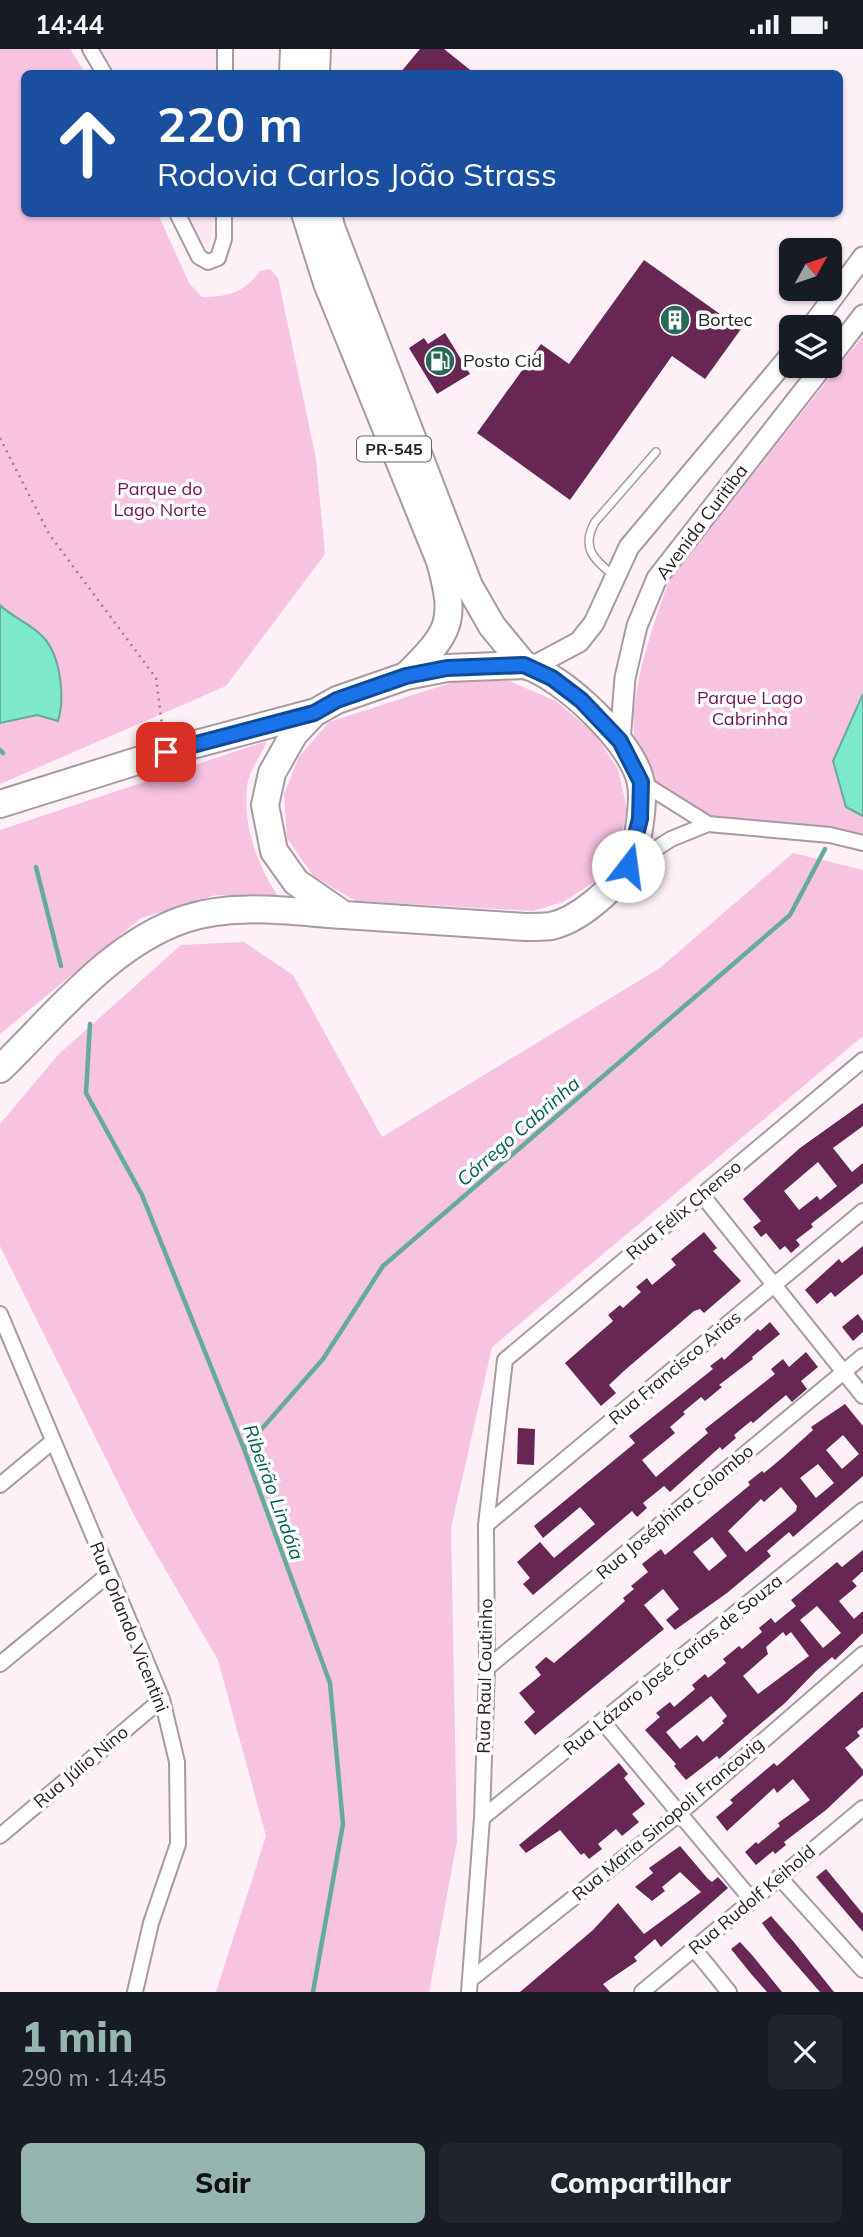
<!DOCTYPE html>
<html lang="pt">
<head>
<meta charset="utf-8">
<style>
  :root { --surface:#171b24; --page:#20242c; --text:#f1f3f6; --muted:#9ea1a6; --accent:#96b5af }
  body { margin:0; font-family:Mulish,sans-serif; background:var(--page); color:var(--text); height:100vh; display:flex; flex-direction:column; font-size:26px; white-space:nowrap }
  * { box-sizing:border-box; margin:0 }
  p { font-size:23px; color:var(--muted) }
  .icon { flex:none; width:38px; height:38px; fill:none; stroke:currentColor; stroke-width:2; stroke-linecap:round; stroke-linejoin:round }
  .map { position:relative; height:1943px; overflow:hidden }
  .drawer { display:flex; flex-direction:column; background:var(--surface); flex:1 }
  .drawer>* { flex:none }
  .banner { position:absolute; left:21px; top:21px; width:822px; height:147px; border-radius:10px; box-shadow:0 2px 5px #0004; background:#1a4fa0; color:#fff; overflow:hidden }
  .needle { width:46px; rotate:50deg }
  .fabs { position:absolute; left:779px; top:189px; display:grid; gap:14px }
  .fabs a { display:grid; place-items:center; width:63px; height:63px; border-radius:10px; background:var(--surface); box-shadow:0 2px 5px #0004; font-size:35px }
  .pin { position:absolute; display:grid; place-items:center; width:60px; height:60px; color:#fff; margin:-30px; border-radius:14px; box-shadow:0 4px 10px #0006 }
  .me { position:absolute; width:77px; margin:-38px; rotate:15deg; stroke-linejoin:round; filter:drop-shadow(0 0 5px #0008) }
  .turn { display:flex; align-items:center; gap:24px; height:147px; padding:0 21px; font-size:32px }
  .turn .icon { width:91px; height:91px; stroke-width:2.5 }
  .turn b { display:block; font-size:49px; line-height:60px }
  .round { display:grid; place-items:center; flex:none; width:74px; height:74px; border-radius:10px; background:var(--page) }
  .summary { display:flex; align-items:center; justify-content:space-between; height:119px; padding:0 21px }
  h1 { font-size:42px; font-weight:800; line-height:52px; color:var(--accent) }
  .cta { display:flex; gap:14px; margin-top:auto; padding:14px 21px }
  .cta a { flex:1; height:80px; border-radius:10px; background:var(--accent); color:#111; font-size:28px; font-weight:800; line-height:80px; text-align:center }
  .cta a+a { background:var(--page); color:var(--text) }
  .status { display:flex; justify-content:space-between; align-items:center; height:49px; padding:0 35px; background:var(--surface); direction:ltr }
  .status svg { height:19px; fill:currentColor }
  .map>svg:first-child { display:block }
  .built { fill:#fde6f3 }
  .green { fill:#f8c2e1 }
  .water { fill:#7ee8cb; stroke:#64ac99; stroke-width:2 }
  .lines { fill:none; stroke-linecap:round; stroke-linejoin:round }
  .stream { stroke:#64ac99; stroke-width:4.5 }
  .building { fill:#682752; fill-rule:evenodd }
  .lane-casing { stroke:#a89aa2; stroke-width:10 }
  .street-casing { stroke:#a89aa2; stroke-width:18 }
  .secondary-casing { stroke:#a89aa2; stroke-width:23 }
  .highway-casing { stroke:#a89aa2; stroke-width:30 }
  .path { stroke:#90868b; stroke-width:2.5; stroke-dasharray:2 5; stroke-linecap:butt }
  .lane { stroke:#fff; stroke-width:7 }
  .street { stroke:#fff; stroke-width:14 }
  .secondary { stroke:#fff; stroke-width:19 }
  .highway { stroke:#fff; stroke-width:26 }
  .route-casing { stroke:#114b97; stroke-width:18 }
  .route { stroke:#1a73e8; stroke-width:12 }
  .labels { text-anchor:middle; stroke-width:7; stroke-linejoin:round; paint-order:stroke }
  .shield { fill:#fff; stroke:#686466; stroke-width:2 }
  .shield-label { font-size:16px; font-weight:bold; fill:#272124 }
  .poi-label { font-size:18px; fill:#272124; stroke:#fff; text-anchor:start }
  .park-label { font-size:18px; fill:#6f1754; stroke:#fff }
  .street-label { font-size:18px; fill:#272124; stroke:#fff }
  .water-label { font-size:19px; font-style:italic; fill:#01604e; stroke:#fff }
</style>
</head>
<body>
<div class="status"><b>14:44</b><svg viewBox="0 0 49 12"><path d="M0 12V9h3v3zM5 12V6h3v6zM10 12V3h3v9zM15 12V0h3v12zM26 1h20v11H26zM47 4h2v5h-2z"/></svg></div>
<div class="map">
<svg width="863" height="1943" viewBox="0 0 863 1943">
  <rect width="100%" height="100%" fill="#fdf0f7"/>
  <path class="built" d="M80,0H235L232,24H96Z
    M185,165H214L209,202Z"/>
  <path class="green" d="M0,0H70L85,24H24V164L158,165L189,234L202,248C228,248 245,243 260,222L270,220L278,229L316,410L325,505L226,637L0,735Z
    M863,287V787L813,777L713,770L646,728C642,716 637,704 635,692C627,648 655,570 670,529Z
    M460,631L509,632L556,652L594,684L618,720L627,760L618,802L596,832L563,853L533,862L356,852L314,828L287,789L284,745L299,708L329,673Z
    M267,692C261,706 248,724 247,738C243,778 257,816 279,849L216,846L141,869L0,985V781Z
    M793,804L863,821V987L492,1298L451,1479L457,1792L429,1943H216L266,1787L218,1611L135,1468L0,1197V1075L58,1006L181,896L244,893L293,926L382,1088L660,919Z"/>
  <path class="water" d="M0,556C13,569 32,575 44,589C61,608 65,649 58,672L37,666L0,674Z
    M863,645V767L846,758L833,712Z"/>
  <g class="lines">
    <path class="stream" d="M0,701L3,704
      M36,818L61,917
      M90,975L86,1044L142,1146L244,1400L330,1634L343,1775L313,1943
      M244,1400L323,1310L383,1217L790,866L825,800"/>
  </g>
  <path class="building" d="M420,0H444L474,24H400Z
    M644,211L741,280L705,330L672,307L570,451L477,384L541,295L569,315Z
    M445,284L470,325L437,345L409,299L424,289L428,295Z
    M863,1054V1077L833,1099L852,1123L863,1114V1134L811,1175L813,1178L796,1191L800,1196L791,1204L785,1197L780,1201L766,1184L761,1188L753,1178L761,1172L743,1150L800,1099ZM818,1113L837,1137L820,1151L817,1147L799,1161L784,1142Z
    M704,1183L717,1199L713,1202L741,1232L704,1264L700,1260L694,1262L625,1321L609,1336L616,1344L601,1357L565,1314L613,1272L608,1266L620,1256L623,1259L641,1243L636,1238L647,1229L652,1236L676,1216L671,1210Z
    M863,1197V1225L835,1248L831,1243L817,1255L805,1241L839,1210L842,1214Z
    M858,1265L863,1272V1283L853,1292L842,1278Z
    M770,1273L780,1285L752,1308L753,1310L719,1336L722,1338L705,1352L701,1348L683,1363L685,1365L670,1378L675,1384L642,1411L656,1428L708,1384L705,1380L775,1325L771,1320L783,1310L789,1318L806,1303L818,1318L801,1332L807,1340L792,1353L786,1346L753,1374L751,1372L734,1386L736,1389L722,1401L720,1398L670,1443L664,1437L643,1454L647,1459L637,1468L632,1462L533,1546L523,1535L530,1529L517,1513L540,1493L554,1509L595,1475L580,1458L543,1489L534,1477L635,1394L629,1387L713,1320L710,1317L722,1308L724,1311L758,1280L760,1282Z
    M845,1355L863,1377V1427L793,1488L789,1483L767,1502L771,1507L727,1544L675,1581L666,1571L679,1560L663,1540L644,1556L664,1580L535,1686L524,1673L535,1663L519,1644L541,1626L535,1618L546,1608L554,1614L589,1584L625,1552L623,1549L634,1540L631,1537L648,1523L642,1515L661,1500L665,1506L750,1436L748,1433L762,1422L764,1424L782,1409L813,1381L811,1378ZM843,1386L859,1405L842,1420L826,1401ZM818,1415L834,1434L816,1449L800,1429ZM781,1438L797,1457L796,1462L746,1503L728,1482L761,1450L764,1453ZM712,1488L727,1507L709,1522L693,1503Z
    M518,1379L535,1380L534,1416L517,1415Z
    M863,1501V1522L852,1532L857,1537L839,1552L854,1570L863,1562V1584L835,1611L832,1608L815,1623L785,1654L719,1710L717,1707L686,1731L674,1717L676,1715L645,1681L660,1668L656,1664L670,1653L674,1658L695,1640L692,1636L705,1625L708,1629L726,1614L723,1610L739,1597L742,1600L762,1583L759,1579L771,1569L775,1574L796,1557L791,1551L837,1513L842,1518ZM817,1557L841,1584L823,1599L800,1571ZM783,1583L786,1587L791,1583L809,1607L758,1645L743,1627L768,1605L766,1598ZM711,1647L727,1667L722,1672L724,1674L703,1693L697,1686L680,1700L666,1683Z
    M863,1642V1678L857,1683L860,1687L845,1699L863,1721V1726L826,1761L784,1793L786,1796L775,1805L773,1802L756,1816L745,1803L756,1793L758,1795L780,1777L778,1774L810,1751L793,1730L777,1744L774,1739L727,1782L716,1768L733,1754L730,1751L774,1714L777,1717Z
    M619,1714L628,1725L624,1729L645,1755L632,1765L639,1773L622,1787L616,1780L598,1795L602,1800L589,1810L584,1804L581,1806L560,1781L526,1804L519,1796Z
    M680,1797L708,1830L712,1833L718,1828L728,1839L661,1898L655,1890L634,1908L637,1912L603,1935L610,1943H520L593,1881L618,1854L644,1885L701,1843L680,1823L662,1838L665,1842L652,1852L635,1838L653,1824L649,1819Z
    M826,1820L863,1865V1883L816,1828Z
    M771,1867L793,1892L834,1943H820L773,1889L762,1874Z
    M740,1893L752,1906L782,1943H767L752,1926L731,1900Z"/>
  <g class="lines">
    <g class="lane-casing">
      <path id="lane" d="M613,526C593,510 581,498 595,473L656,403"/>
    </g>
    <g class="street-casing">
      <path id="street" d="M90,0L104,24
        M225,24V0
        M177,164L199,208L208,213L218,209L224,190V164
        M641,733L708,775L830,786L863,794
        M632,815L671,790L708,775
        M702,1146L863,1347
        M0,1265L162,1650L177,1713L178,1795L151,1874L135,1943
        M0,1436L53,1392
        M486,1476L863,1162
        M0,1615L109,1525
        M487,1619L863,1307
        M603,1673L751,1850
        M482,1769L863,1461
        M0,1787L162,1650
        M779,1828L863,1921
        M694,1900L729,1943
        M470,1931L679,1765L863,1605
        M469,1943L482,1769L487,1619L486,1476L505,1311L863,1011
        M642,1943L863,1759"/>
    </g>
    <g class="secondary-casing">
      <path id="secondary" d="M811,278L863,208
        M830,309L863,266
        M532,618L579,593L594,574L629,498L791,305
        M620,692L625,629L637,577L657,529L823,317"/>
    </g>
    <g class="highway-casing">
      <path id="highway" d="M293,24L294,0
        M316,24L317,0
        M305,164L327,234L440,512C457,574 450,583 406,627
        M328,164L331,178L469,537L492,577L524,616
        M524,616C562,626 635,695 641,735C644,754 638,803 627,819C612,841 579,871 551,877C543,878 533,878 525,878L344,866L296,833L274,802L265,756L272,724L294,685L314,664L337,651L406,627L447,619Z
        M0,755L166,703L312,664
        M0,1020C55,967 110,895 185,870C234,853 293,863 344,866"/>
    </g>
    <path class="path" d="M0,389L49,485L156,629L163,684"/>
    <use href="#lane" class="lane"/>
    <use href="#street" class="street"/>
    <use href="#secondary" class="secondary"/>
    <use href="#highway" class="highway"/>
  </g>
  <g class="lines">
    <g class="route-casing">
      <path id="route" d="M166,703L314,664L337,651L406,627L447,619L524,616L552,629L581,651L620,692L641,733L640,770L628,817"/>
    </g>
    <use href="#route" class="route"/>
  </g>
  <defs>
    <g id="building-disc" transform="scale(1.575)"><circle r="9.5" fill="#276959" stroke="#fff"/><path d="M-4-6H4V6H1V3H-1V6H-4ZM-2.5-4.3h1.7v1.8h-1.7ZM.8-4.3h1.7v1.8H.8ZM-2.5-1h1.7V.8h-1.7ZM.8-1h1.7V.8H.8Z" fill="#fff"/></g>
    <g id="fuel-disc" transform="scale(1.575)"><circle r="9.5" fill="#276959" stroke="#fff"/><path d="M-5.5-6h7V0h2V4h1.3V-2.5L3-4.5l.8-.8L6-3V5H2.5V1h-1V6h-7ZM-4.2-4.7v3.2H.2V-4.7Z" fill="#fff"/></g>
  </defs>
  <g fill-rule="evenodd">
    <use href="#building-disc" x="675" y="271"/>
    <use href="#fuel-disc" x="440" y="312"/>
  </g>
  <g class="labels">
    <rect class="shield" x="357" y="387.5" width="74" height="25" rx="5"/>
    <g class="shield-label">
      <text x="394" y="406">PR-545</text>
    </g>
    <g class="poi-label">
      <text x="698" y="277">Bortec</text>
      <text x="463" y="318">Posto Cid</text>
    </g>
    <g class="park-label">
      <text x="160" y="446">Parque do<tspan x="160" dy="21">Lago Norte</tspan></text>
      <text x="750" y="655">Parque Lago<tspan x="750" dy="21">Cabrinha</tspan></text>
    </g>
    <g class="street-label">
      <text transform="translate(702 473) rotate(-53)" y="6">Avenida Curitiba</text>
      <text transform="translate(684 1161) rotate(-40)" y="6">Rua Félix Chenso</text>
      <text transform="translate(675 1319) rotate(-40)" y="6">Rua Francisco Arias</text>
      <text transform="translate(675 1463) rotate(-40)" y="6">Rua Joséphina Colombo</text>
      <text transform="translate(129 1578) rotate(68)" y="6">Rua Orlando Vicentini</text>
      <text transform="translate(673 1616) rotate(-39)" y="6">Rua Lázaro José Carias de Souza</text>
      <text transform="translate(485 1627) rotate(-89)" y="6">Rua Raul Coutinho</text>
      <text transform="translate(81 1718) rotate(-40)" y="6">Rua Júlio Nino</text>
      <text transform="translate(668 1770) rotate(-40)" y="6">Rua Maria Sinopoli Francovig</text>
      <text transform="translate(752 1851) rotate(-40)" y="6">Rua Rudolf Keihold</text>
    </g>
    <g class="water-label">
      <text transform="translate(518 1082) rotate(-41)" y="7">Córrego Cabrinha</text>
      <text transform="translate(274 1443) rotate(70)" y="7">Ribeirão Lindóia</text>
    </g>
  </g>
</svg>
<div class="fabs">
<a><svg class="needle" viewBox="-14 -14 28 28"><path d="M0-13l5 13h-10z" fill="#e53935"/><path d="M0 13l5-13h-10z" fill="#9ea1a6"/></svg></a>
<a><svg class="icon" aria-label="layers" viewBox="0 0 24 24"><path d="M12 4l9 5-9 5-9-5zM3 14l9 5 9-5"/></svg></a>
</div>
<div class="pin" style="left:166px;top:703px;background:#d93025"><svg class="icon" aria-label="arrive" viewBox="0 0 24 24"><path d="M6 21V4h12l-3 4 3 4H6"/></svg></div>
<svg class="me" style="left:628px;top:817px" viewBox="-20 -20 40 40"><circle r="19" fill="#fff"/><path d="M0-13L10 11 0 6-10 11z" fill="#1a73e8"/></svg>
<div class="banner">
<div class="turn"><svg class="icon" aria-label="ahead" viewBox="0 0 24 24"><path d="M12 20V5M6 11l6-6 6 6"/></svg><div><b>220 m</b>Rodovia Carlos João Strass</div></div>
</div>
</div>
<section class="drawer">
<div class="summary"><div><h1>1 min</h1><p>290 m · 14:45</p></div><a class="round"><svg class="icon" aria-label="close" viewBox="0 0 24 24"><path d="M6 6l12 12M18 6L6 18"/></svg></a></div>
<div class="cta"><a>Sair</a><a>Compartilhar</a></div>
</section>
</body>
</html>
